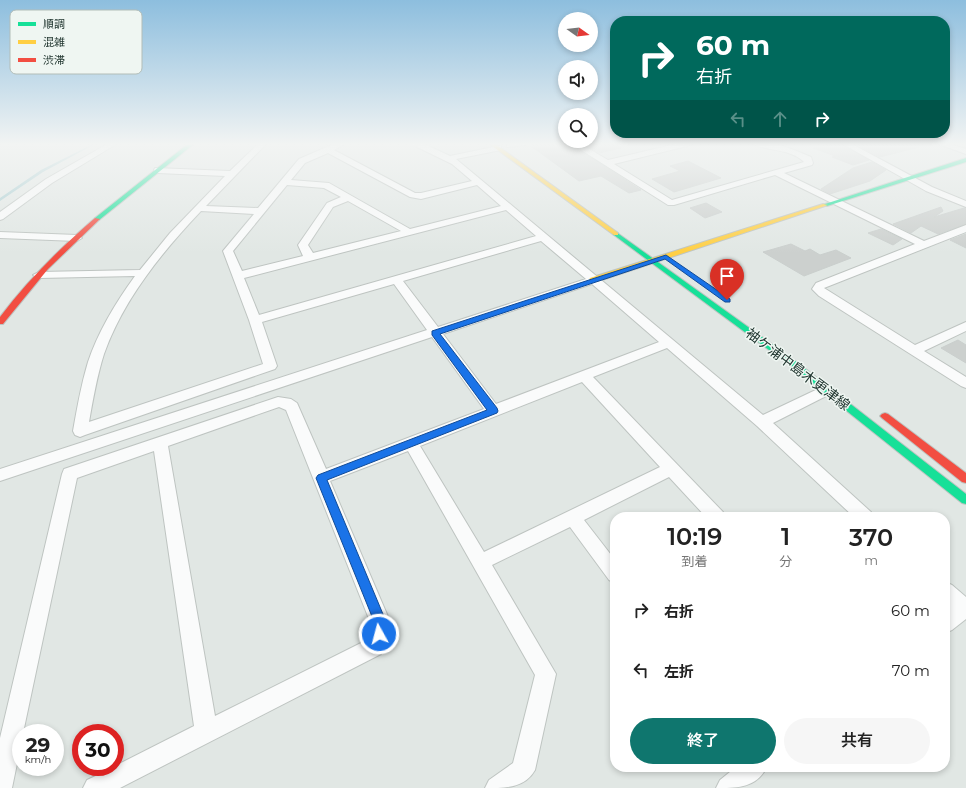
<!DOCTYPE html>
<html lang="ja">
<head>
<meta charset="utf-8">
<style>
  :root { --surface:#fff; --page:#f6f6f6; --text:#222; --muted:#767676; --accent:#0f766e }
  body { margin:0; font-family:Montserrat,"Noto Sans JP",sans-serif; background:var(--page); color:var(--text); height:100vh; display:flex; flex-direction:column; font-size:15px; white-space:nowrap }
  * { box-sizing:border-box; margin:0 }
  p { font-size:13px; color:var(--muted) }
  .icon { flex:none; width:22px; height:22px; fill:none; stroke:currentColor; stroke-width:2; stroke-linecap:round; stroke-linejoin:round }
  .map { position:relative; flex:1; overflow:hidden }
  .details { position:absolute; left:610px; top:512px; width:340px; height:260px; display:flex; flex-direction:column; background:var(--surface); border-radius:16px; box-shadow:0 2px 6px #0003 }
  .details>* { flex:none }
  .guide { position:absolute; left:610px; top:16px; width:340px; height:122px; border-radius:16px; box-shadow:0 2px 6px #0003; background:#00695c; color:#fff; overflow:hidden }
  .needle { width:26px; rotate:104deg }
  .tools { position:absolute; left:558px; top:12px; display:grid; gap:8px }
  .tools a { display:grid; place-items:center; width:40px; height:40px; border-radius:50%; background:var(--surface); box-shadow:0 2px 6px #0003; font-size:20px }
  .speed { position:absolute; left:12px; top:724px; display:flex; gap:8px; font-size:20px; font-weight:700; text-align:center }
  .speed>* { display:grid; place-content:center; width:52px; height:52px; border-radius:50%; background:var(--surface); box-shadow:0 2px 6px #0003; line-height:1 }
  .speed small { font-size:10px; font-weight:400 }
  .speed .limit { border:6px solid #d22; background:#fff; color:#111 }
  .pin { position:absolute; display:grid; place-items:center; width:34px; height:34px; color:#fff; margin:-41px -17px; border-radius:50% 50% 50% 0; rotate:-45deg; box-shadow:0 0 4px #0007 }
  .pin .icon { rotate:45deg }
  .me { position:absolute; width:44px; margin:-22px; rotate:353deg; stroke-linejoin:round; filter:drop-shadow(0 0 3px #0008) }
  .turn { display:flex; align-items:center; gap:14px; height:84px; padding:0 20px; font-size:18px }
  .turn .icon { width:52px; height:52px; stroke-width:2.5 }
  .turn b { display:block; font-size:28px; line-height:34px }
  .lanes { display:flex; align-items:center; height:38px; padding:0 20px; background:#0003; justify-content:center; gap:20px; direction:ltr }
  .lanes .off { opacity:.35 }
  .eta { display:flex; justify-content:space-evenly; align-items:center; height:68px; text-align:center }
  .eta b { font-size:24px; font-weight:600; line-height:28px }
  .action { display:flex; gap:8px; margin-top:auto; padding:8px 20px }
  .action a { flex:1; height:46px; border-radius:24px; background:var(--accent); color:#fff; font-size:16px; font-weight:600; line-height:46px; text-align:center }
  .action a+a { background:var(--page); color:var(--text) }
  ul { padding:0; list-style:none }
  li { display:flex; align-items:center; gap:12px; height:60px; padding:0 20px }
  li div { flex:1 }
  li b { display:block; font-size:15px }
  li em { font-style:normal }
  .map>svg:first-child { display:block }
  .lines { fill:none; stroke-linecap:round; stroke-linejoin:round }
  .stream { fill:#a6ccd0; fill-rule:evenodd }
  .building { fill:#ccd0ce; stroke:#cacfcd }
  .street-casing { stroke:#bec4c1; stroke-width:2 }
  .fast-casing { stroke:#bec4c1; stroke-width:2 }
  .slow-casing { stroke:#bec4c1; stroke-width:2 }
  .jam-casing { stroke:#bec4c1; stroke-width:2 }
  .street { fill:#fafbfb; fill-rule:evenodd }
  .fast { fill:#16e098; fill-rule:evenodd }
  .slow { fill:#ffcf43; fill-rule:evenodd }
  .jam { fill:#f24e42; fill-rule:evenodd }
  .route { fill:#1a73e8; stroke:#114b97 }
  .labels { text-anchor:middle; stroke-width:3; stroke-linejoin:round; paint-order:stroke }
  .street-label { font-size:14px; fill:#223731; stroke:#eff6f2 }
  .key { fill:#eff6f2; stroke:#b2bdb8; stroke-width:1 }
  .key-label { font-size:11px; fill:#223731 }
</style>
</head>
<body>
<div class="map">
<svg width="966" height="788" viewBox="0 0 966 788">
  <rect width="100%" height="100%" fill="#e1e7e4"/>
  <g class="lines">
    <path class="stream" d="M95,143H97L43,172L0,201V198L41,170Z"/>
  </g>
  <path class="building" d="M549,143H569L641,190L629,193L601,176L579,181L531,146Z
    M581,143H620L621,148L599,153Z
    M837,143H840L869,160L853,165L832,157L835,156L813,148Z
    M852,143H919V147L880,157Z
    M688,161L721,178L674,192L652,179L680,171L670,166Z
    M872,162L886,170L870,181L830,194L821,189L853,168Z
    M706,203L722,212L705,218L690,208Z
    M941,207L943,211L934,217L964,208H966V224L938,234L921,226L911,233L893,224Z
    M881,229L902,239L893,245L868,233Z
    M966,234V248L950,240Z
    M791,244L805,251L810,249L820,255L836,250L851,258L804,276L763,252Z
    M958,340L966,345V363L941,348Z"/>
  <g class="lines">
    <g class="street-casing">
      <path id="street" d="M109,143H118L52,183L3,219L0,220V212L46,179Z
        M259,143H267L206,206L258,208L299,159L336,143H346L334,150L415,193H421L472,181L452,164L413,145L412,143H422L450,156L498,146H501V150L456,159L763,415L822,387L827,385L832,387L834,390L832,393L773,423L871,512L873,517H854L757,426L667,348L593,377L723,512L725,517H706L669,477L584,520L615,560V583L609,580L570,527L492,565L556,674L535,770C525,788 506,788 485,788L489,780L513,763L535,675L408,451L330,481L389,619V634L381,654L120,788H83L87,780L115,767V766L194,726L154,451L77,478L23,733H21V744L12,788H0V738L62,474L64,469L278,397L291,399L297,403L326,469L484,409L432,337L0,481V469L427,330L394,284L262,322L277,366L275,369L85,435L80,437L75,435L73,431C77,408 81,385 88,362C98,332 116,302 135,276L39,278L33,275L39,272L140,270L170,233L225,176L158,173L155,172L154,170L155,168L230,171ZM328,153L410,197L421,199L477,185L501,206L410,229L329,183L291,180L305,163ZM287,185L324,188L341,197L327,203L298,245L303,256L242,271L233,251ZM348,201L401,231L313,253L308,245L333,207ZM506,210L536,236L259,315L244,278ZM201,211L254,214L223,251L249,320L263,364L89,422C93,399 97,376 104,354C123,300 162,252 201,211ZM541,241L586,279L438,327L403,281ZM592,284L659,342L496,404L443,334ZM582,382L660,467L484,552L420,446ZM279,407L286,410L369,619V634L367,640L215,716L168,446Z
        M507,143H526L525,145L507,147Z
        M570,143H579L608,160L680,143H692L691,145L614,164L672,200L804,162C791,148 761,151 752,143C773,140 792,149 811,157L813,163L812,165L784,173L924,241L966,225V232L824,288L915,345L966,322V331L924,351L966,377V388L961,386L819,296L812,289L816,283L915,244L775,175L674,205H668Z
        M841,143H850L932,187L966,201V207L926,191Z
        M936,143H947L966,149V154Z
        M0,232L77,235L82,238L77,241L0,238Z
        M945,582L952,585L966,597V619L952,630L945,633V611L950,608L945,603Z
        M736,767H767C756,788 738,788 716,788L720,780Z"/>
    </g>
    <g class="fast-casing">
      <path id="fast" d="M189,143H195L99,220H95V218Z
        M966,158V162L827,206L822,205Z
        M616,232L794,360L966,494V504L962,503L788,364L614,235L613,234Z"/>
    </g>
    <g class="slow-casing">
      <path id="slow" d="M488,143H494L618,233V235H614Z
        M823,204L828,205L596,282H593L589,280L590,278Z"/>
    </g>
    <g class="jam-casing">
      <path id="jam" d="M95,218L100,219L48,269L3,324H0V317C28,280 60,248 95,218Z
        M885,413L888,414L966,473V483L962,482L882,418L880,416L882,414Z"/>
    </g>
    <use href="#street" class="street"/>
    <use href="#fast" class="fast"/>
    <use href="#slow" class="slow"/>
    <use href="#jam" class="jam"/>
  </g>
  <linearGradient id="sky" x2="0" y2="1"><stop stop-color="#8dbede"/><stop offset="0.57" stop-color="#f2f4f3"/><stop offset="1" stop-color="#f2f4f3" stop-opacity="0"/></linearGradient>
  <rect width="966" height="253" fill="url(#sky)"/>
  <path class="route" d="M666,255L730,299V302H725L665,259L440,334L497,408L498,411L497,413L327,480L385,619L386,634L384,638L379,640L375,638L373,634V619L316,478L318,475L487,410L432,335V331Z"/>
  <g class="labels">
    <g class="street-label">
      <text transform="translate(798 369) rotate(37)" y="5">袖ケ浦中島木更津線</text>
    </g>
  </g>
  <rect x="10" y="10" width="132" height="64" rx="6" class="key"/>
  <rect x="18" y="22" width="18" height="4" fill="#16e098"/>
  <rect x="18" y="40" width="18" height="4" fill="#ffcf43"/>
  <rect x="18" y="58" width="18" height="4" fill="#f24e42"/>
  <g class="key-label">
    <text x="43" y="28">順調</text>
    <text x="43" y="46">混雑</text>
    <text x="43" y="64">渋滞</text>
  </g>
</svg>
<div class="tools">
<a><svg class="needle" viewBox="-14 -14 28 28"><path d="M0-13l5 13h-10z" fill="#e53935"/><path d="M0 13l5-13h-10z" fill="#767676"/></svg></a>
<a><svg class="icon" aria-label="sound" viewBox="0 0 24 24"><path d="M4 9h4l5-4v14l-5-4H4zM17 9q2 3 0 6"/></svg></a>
<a><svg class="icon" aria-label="search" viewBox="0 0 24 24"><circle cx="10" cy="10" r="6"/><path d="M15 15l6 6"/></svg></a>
</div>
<div class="speed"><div>29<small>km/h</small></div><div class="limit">30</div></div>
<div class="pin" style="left:727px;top:300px;background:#d93025"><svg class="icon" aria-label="arrive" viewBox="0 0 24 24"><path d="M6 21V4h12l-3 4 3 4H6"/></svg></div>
<svg class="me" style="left:379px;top:634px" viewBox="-20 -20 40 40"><circle r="17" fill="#1a73e8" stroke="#fff" stroke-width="3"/><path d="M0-11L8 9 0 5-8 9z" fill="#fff"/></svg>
<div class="guide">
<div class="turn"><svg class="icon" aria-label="right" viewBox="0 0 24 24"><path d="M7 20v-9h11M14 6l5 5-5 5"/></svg><div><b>60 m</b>右折</div></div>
<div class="lanes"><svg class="icon off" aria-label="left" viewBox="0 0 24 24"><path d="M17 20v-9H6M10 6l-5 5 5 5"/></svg><svg class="icon off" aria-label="ahead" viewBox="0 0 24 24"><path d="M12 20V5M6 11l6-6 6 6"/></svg><svg class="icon" aria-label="right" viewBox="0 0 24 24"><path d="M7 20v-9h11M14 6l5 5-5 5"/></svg></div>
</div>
<section class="details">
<div class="eta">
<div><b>10:19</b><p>到着</p></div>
<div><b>1</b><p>分</p></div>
<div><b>370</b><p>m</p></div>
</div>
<ul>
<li><svg class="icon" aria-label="right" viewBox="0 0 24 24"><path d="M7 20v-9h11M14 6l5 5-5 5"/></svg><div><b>右折</b></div><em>60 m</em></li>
<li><svg class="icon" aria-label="left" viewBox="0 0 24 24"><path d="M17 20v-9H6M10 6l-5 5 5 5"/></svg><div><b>左折</b></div><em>70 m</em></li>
</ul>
<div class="action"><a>終了</a><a>共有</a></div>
</section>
</div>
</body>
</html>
